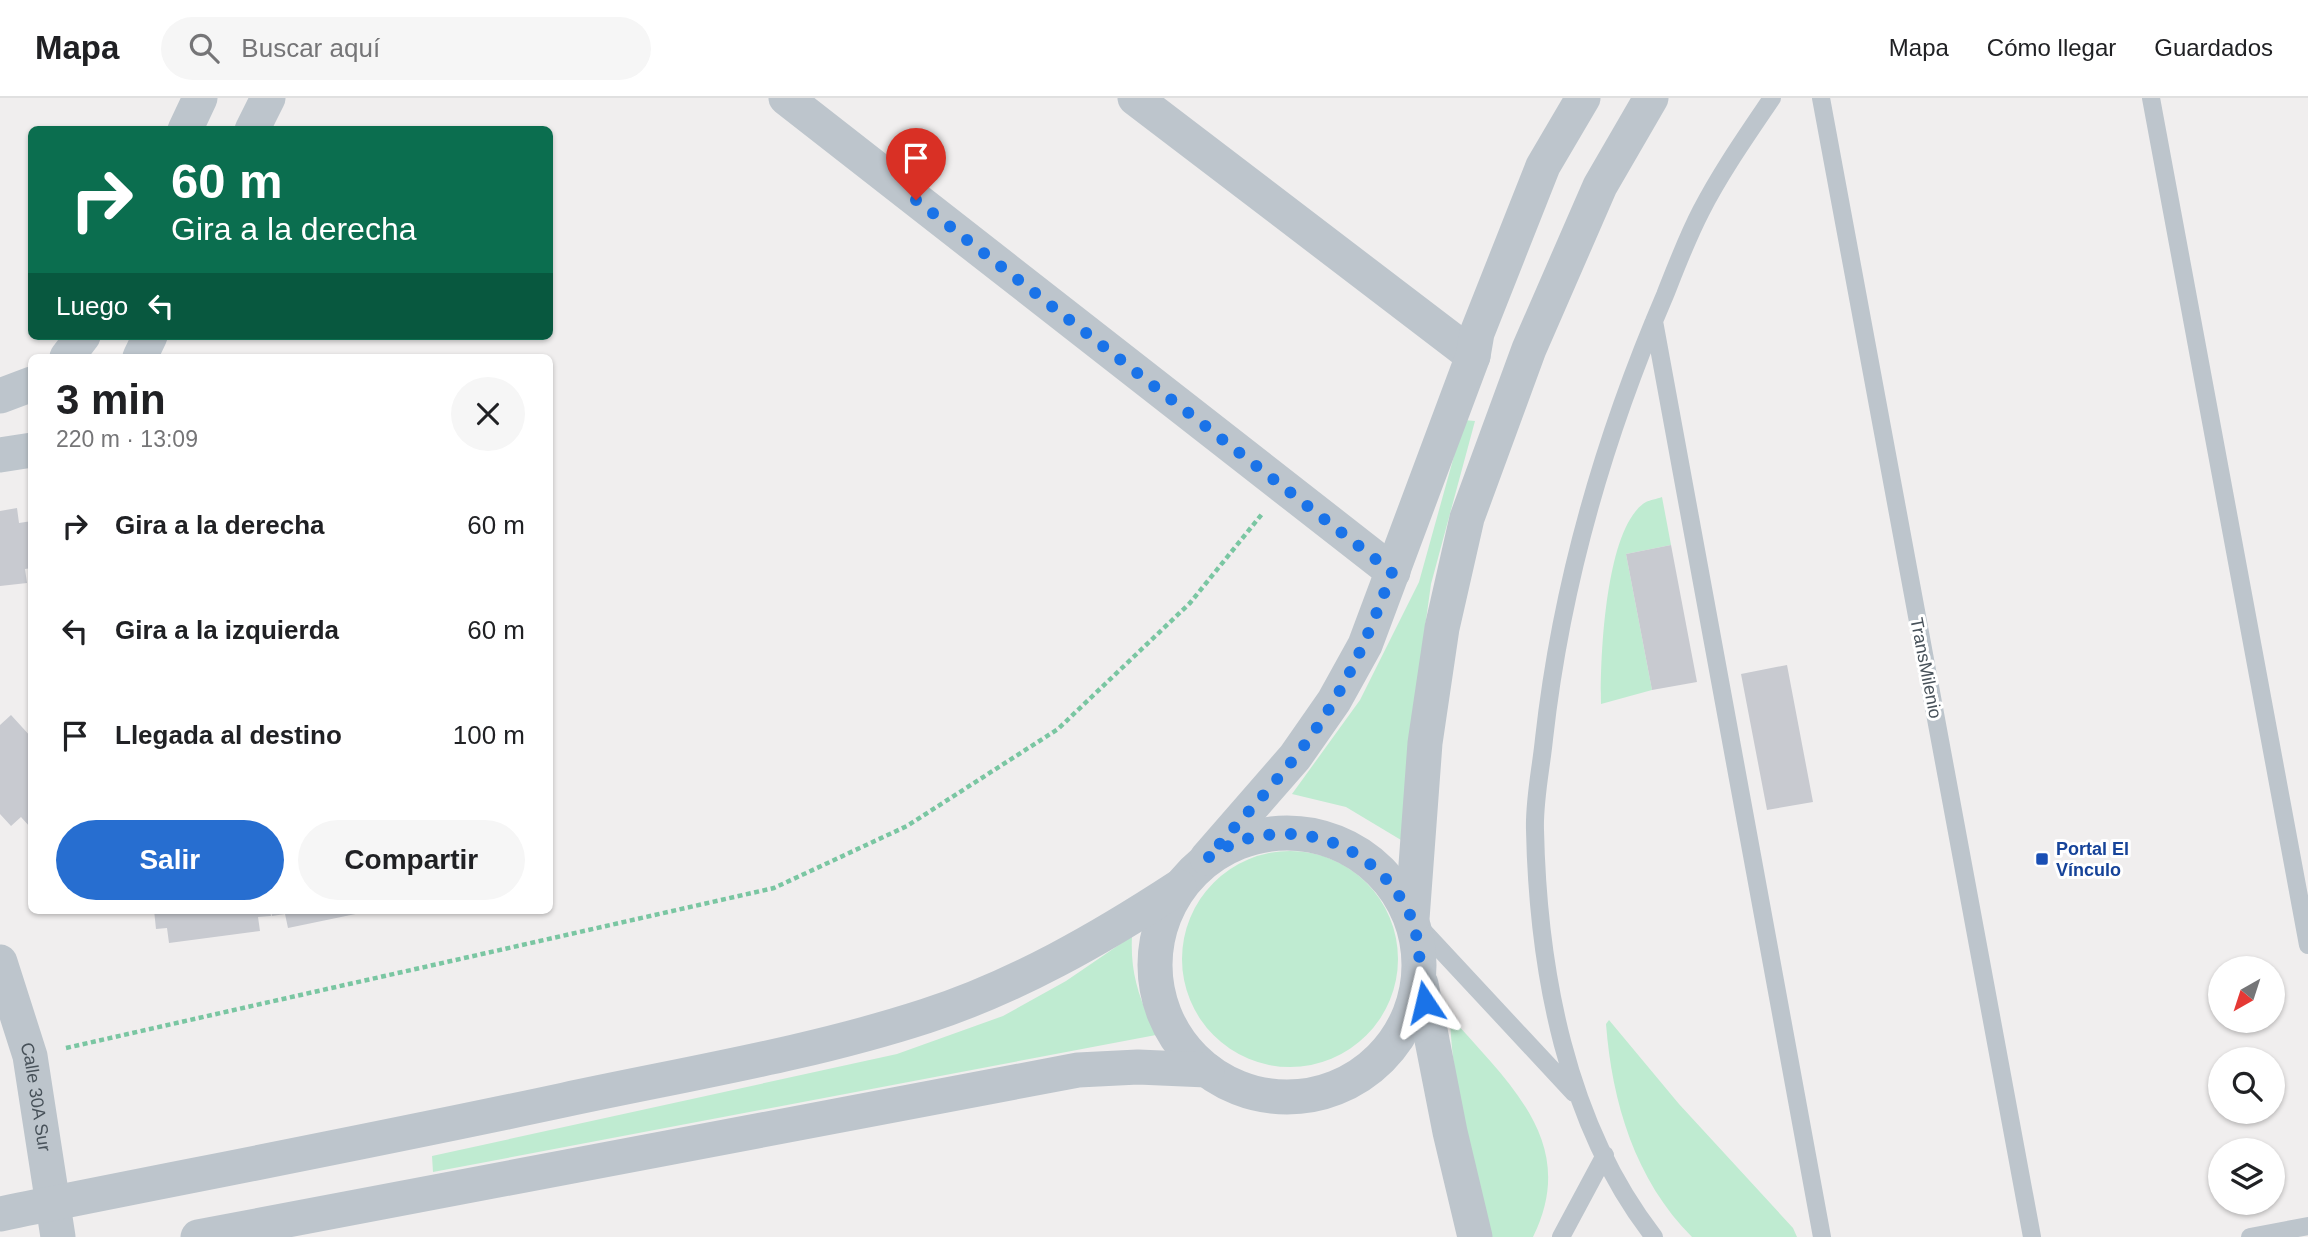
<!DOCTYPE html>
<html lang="es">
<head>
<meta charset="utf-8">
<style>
  :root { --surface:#fff; --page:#f6f6f6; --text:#202124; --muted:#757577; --line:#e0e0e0; --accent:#276ed0 }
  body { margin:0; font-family:Helvetica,sans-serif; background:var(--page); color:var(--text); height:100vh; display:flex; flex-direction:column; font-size:26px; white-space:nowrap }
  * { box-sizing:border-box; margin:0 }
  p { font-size:23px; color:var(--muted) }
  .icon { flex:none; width:38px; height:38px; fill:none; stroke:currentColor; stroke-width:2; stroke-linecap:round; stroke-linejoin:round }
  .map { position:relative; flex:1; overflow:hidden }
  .side { position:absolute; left:28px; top:256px; width:525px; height:560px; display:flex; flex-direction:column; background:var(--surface); border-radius:10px; box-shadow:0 2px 5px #0004 }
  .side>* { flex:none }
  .top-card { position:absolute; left:28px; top:28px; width:525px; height:214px; border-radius:10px; box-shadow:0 2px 5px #0004; background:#0b6e4f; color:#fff; overflow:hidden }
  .needle { width:46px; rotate:219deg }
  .buttons { position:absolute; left:2208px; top:858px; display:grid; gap:14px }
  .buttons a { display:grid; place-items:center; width:77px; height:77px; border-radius:50%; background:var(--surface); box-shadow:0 2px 5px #0004; font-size:35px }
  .pin { position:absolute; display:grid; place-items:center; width:60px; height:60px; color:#fff; margin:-72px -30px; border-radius:50% 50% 50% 0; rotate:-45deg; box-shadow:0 0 7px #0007 }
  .pin .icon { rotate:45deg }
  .me { position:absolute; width:77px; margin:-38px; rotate:350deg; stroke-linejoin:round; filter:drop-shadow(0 0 5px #0008) }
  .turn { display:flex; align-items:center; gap:24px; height:147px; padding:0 28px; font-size:32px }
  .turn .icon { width:91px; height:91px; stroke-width:2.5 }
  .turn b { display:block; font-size:49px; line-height:60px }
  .then { display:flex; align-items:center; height:66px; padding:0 28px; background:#0003; gap:14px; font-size:26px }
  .round { display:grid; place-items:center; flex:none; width:74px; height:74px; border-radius:37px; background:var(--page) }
  .summary { display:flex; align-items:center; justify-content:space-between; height:119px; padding:0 28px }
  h1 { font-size:42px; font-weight:800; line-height:52px }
  .button { display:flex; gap:14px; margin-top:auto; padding:14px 28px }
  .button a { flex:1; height:80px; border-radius:42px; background:var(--accent); color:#fff; font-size:28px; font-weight:800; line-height:80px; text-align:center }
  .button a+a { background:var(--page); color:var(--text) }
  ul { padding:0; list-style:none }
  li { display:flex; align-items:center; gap:21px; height:105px; padding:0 28px }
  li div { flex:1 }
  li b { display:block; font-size:26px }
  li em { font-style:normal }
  header { display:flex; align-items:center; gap:42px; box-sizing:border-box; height:98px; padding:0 35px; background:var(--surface); border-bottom:2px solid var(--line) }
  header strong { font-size:33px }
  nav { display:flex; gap:38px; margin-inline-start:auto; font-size:24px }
  .search { width:490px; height:63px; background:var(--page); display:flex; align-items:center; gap:18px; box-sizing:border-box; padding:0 24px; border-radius:38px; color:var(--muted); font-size:26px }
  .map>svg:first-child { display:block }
  .green { fill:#bfebd1 }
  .building { fill:#c8cad0 }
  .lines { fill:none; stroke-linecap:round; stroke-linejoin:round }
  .path { stroke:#7ac6a2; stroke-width:4.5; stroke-dasharray:5 3.5; stroke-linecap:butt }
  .service { stroke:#bdc5cc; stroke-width:18 }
  .minor { stroke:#bdc5cc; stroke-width:35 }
  .route { stroke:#1a73e8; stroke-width:12; stroke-dasharray:0 21.6 }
  .transit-dot { fill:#1a4fb4; stroke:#fff; stroke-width:2.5 }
  .labels { text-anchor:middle; stroke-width:6; stroke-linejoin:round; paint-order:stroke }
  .street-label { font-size:18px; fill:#475159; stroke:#fff }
  .transit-label { font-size:18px; font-weight:bold; fill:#164399; stroke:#fff; text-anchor:start }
</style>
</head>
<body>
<header>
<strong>Mapa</strong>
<div class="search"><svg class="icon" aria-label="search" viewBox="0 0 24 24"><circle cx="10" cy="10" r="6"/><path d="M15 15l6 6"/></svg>Buscar aquí</div>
<nav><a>Mapa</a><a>Cómo llegar</a><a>Guardados</a></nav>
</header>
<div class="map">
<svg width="2308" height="1139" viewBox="0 0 2308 1139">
  <rect width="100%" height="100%" fill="#f0eeee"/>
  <path class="green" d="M1464,322L1475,323L1431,486L1412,623L1401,742L1346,709L1292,696L1360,602L1419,484Z
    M1662,399L1671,447L1626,456L1652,592L1601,606C1600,562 1605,428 1646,404C1650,402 1657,401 1662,399Z
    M1182 861a108 108 0 1 1 216 0a108 108 0 1 1-216 0Z
    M1132,838C1130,877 1140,901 1156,937L433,1074L432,1058L897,956L1003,918L1066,883Z
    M1450,918C1508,985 1580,1044 1533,1139H1491C1474,1067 1452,993 1450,918Z
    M1609,922L1679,1006L1793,1130L1797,1139H1692C1635,1082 1612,1004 1606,926Z"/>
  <path class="building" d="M17,410L19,425L32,423V470L25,471L27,485L0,488V413Z
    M1671,447L1697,584L1652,592L1626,456Z
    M1787,567L1813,704L1767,712L1741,576Z
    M11,617L32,640L30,729L21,719L11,728L0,716V627Z
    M154,812H270L271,818L258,819L260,833L169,845L167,830L156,831Z
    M271,812H370V813L288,830L285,816L272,818Z"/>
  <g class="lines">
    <path class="path" d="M66,950L774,790L907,728L1058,631L1190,505L1262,416"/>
    <path class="service" d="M1821,0L2032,1139
      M2151,0L2308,847
      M1654,223L1822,1139
      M1412,821L1574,995
      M1561,1139L1605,1057
      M1654,1139C1566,1026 1538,872 1535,732C1534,702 1541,671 1544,641C1561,488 1604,339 1665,197C1676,169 1687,140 1701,113C1721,74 1747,37 1772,0
      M2250,1139L2308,1128"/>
    <g class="minor">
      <path d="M786,0L1393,474"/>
      <path d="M1135,0L1473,258"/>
      <path d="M185,32L200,0"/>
      <path d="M252,32L268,0"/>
      <path d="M67,259L83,238"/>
      <path d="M140,259L150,238"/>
      <path d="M0,298L32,286"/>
      <path d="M0,357L32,352"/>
      <circle cx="1287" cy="867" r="132"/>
      <path d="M1207,760L1295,659L1334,603L1365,547L1473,258L1477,235L1543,68L1583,0"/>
      <path d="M1412,821L1425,645L1442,530L1467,420L1529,251L1600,88L1651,0"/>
      <path id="s1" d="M0,864L30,958L58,1139"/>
      <path d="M1421,886L1450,1034L1475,1139"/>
      <path d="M0,1116C188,1078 377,1042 564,1002C685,976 809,956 926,918C1016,889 1101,840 1179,789"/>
      <path d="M198,1139L1078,972L1138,969L1207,972"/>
    </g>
  </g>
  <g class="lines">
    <path class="route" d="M916,102L1392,474C1376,518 1359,561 1335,601C1301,660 1252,709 1207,760C1219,754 1233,744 1246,741C1314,723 1381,754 1411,819C1420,840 1420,880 1425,904"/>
  </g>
  <rect class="transit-dot" x="2035" y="754" width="14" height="14" rx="3.5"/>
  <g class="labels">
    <g class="street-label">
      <text transform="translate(1926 570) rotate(79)" y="6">TransMilenio</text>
      <text dy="6" stroke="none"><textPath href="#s1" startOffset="140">Calle 30A Sur</textPath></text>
    </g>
    <g class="transit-label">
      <text x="2056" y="757">Portal El<tspan x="2056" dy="21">Vínculo</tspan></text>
    </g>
  </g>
</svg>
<div class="buttons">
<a><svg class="needle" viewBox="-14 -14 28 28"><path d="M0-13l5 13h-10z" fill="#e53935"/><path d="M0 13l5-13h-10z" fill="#757577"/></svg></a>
<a><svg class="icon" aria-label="search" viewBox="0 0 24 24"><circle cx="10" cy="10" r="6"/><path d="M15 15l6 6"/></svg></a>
<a><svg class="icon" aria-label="layers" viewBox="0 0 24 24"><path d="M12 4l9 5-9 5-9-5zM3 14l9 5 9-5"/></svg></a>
</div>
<div class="pin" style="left:916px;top:102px;background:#d93025"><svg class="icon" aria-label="arrive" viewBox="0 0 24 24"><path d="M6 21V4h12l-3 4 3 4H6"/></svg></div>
<svg class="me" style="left:1425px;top:904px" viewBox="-20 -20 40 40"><path d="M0-17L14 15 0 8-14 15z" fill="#1a73e8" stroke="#fff" stroke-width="4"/></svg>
<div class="top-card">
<div class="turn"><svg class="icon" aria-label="right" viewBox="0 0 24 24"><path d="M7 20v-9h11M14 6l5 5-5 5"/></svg><div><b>60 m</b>Gira a la derecha</div></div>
<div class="then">Luego<svg class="icon" aria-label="left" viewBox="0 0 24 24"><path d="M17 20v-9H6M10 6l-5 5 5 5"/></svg></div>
</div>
<section class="side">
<div class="summary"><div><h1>3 min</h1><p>220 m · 13:09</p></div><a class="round"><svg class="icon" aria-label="close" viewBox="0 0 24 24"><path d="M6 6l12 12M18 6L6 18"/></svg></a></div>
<ul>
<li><svg class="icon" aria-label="right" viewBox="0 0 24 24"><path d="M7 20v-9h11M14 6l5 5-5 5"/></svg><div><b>Gira a la derecha</b></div><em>60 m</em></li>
<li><svg class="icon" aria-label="left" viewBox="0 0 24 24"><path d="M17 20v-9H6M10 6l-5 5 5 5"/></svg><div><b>Gira a la izquierda</b></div><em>60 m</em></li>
<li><svg class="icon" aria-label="arrive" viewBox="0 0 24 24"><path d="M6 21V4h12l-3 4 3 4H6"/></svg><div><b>Llegada al destino</b></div><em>100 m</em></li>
</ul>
<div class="button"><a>Salir</a><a>Compartir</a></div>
</section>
</div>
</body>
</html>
